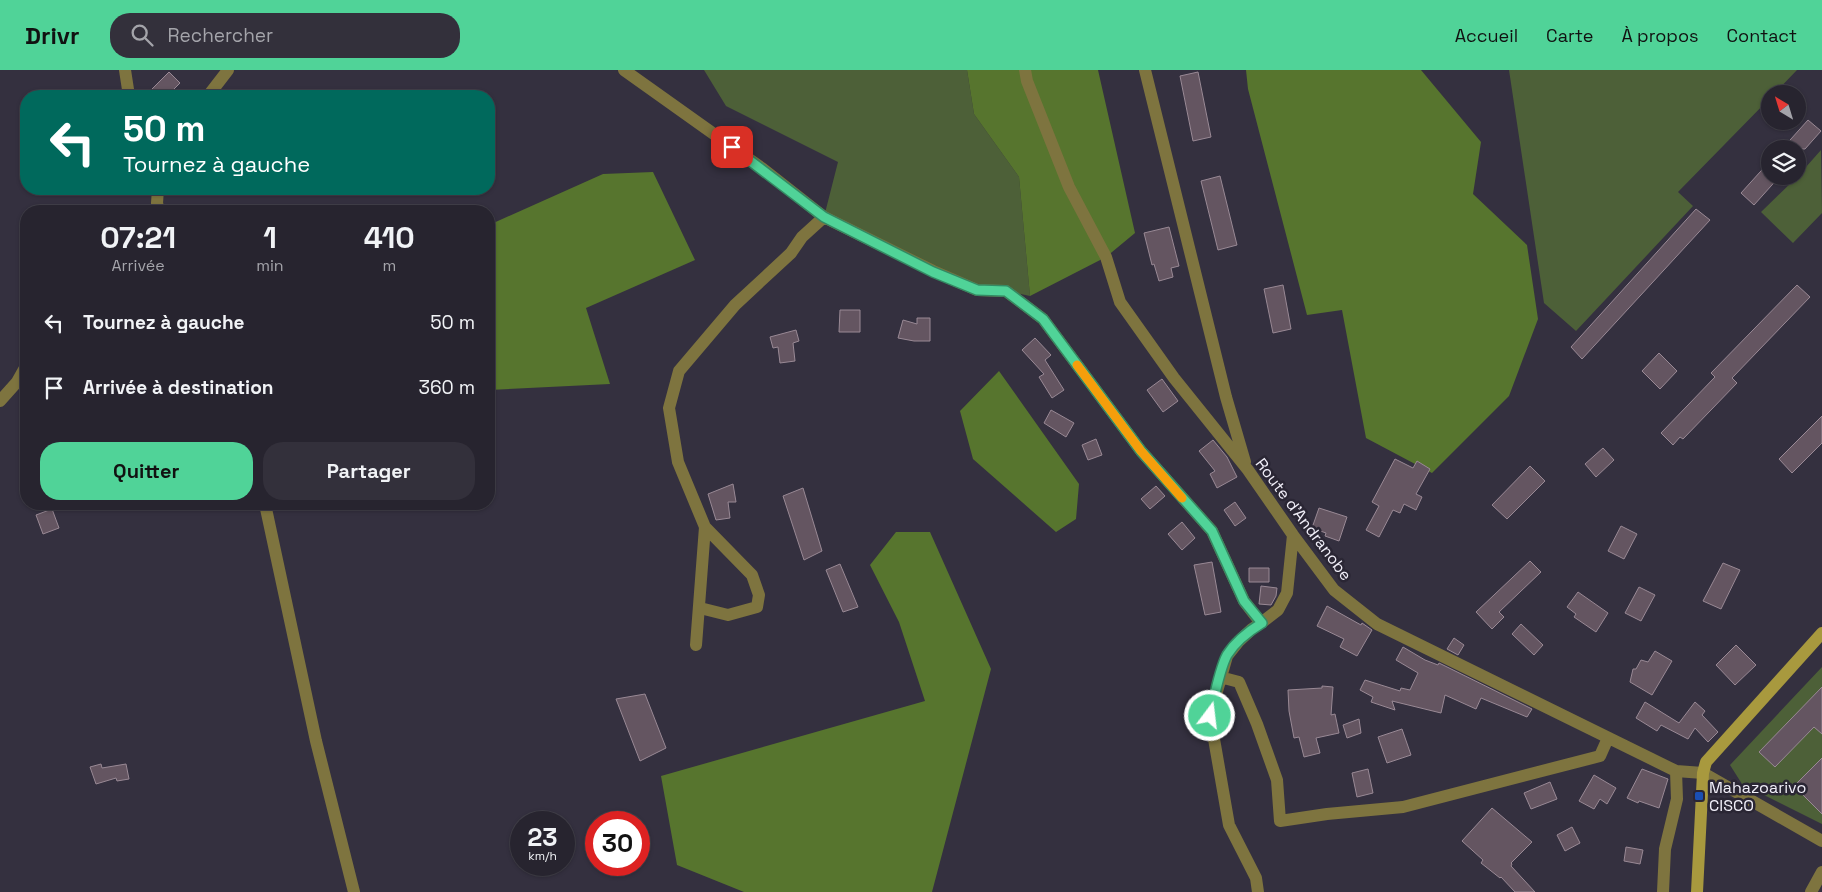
<!DOCTYPE html>
<html lang="fr">
<head>
<meta charset="utf-8">
<style>
  :root { --surface:#27242f; --page:#33303b; --text:#f1f3f6; --muted:#a4a4aa; --line:#43414b; --accent:#50d398 }
  body { margin:0; font-family:"Space Grotesk",sans-serif; background:var(--page); color:var(--text); height:100vh; display:flex; flex-direction:column; font-size:19px; white-space:nowrap }
  * { box-sizing:border-box; margin:0 }
  p { font-size:16px; color:var(--muted) }
  .icon { flex:none; width:28px; height:28px; fill:none; stroke:currentColor; stroke-width:2; stroke-linecap:round; stroke-linejoin:round }
  .map { position:relative; flex:1; overflow:hidden }
  .details { position:absolute; left:20px; top:135px; width:475px; height:305px; display:flex; flex-direction:column; background:var(--surface); border-radius:20px; box-shadow:0 1px 4px #0004,0 0 0 1px var(--line) }
  .details>* { flex:none }
  .hud { position:absolute; left:20px; top:20px; width:475px; height:105px; border-radius:20px; box-shadow:0 1px 4px #0004,0 0 0 1px var(--line); background:#00695c; color:#fff; overflow:hidden }
  .needle { width:32px; rotate:322deg }
  .tools { position:absolute; left:1761px; top:15px; display:grid; gap:10px }
  .tools a { display:grid; place-items:center; width:45px; height:45px; border-radius:50%; background:var(--surface); box-shadow:0 1px 4px #0004,0 0 0 1px var(--line); font-size:25px }
  .speed { position:absolute; left:510px; top:741px; display:flex; gap:10px; font-size:25px; font-weight:700; text-align:center }
  .speed>* { display:grid; place-content:center; width:65px; height:65px; border-radius:50%; background:var(--surface); box-shadow:0 1px 4px #0004,0 0 0 1px var(--line); line-height:1 }
  .speed small { font-size:12px; font-weight:400 }
  .speed .limit { border:8px solid #d22; background:#fff; color:#111 }
  .pin { position:absolute; display:grid; place-items:center; width:42px; height:42px; color:#fff; margin:-21px; border-radius:10px; box-shadow:0 2px 8px #0006 }
  .me { position:absolute; width:55px; margin:-28px; rotate:15deg; stroke-linejoin:round; filter:drop-shadow(0 0 4px #0008) }
  .turn { display:flex; align-items:center; gap:18px; height:105px; padding:0 20px; font-size:22px }
  .turn .icon { width:65px; height:65px; stroke-width:2.5 }
  .turn b { display:block; font-size:35px; line-height:42px }
  .eta { display:flex; justify-content:space-evenly; align-items:center; height:85px; text-align:center }
  .eta b { font-size:30px; font-weight:700; line-height:35px }
  .button { display:flex; gap:10px; margin-top:auto; padding:10px 20px }
  .button a { flex:1; height:58px; border-radius:20px; background:var(--accent); color:#111; font-size:20px; font-weight:700; line-height:58px; text-align:center }
  .button a+a { background:var(--page); color:var(--text) }
  ul { padding:0; list-style:none }
  li { display:flex; align-items:center; gap:15px; height:65px; padding:0 20px }
  li div { flex:1 }
  li b { display:block; font-size:19px }
  li em { font-style:normal }
  header { display:flex; align-items:center; gap:30px; box-sizing:border-box; height:70px; padding:0 25px; background:var(--accent); color:#111 }
  header strong { font-size:24px }
  nav { display:flex; gap:28px; margin-inline-start:auto; font-size:18px }
  .search { width:350px; height:45px; background:var(--page); display:flex; align-items:center; gap:12px; box-sizing:border-box; padding:0 18px; border-radius:20px; color:var(--muted); font-size:19px }
  .map>svg:first-child { display:block }
  .green { fill:#4d6038 }
  .forest { fill:#57752e }
  .building { fill:#645561; stroke:#998995 }
  .lines { fill:none; stroke-linecap:round; stroke-linejoin:round }
  .street { stroke:#7e743f; stroke-width:12 }
  .secondary { stroke:#a8993e; stroke-width:12 }
  .route-casing { stroke:#348963; stroke-width:12 }
  .route { stroke:#50d398; stroke-width:9 }
  .slow { stroke:#f59e0b; stroke-width:9 }
  .transit-dot { fill:#1a4fb4; stroke:#2a2634; stroke-width:2 }
  .labels { text-anchor:middle; stroke-width:5; stroke-linejoin:round; paint-order:stroke }
  .street-label { font-size:16px; fill:#f1eff9; stroke:#2a2634 }
  .poi-label { font-size:16px; fill:#f1eff9; stroke:#2a2634; text-anchor:start }
</style>
</head>
<body>
<header>
<strong>Drivr</strong>
<div class="search"><svg class="icon" aria-label="search" viewBox="0 0 24 24"><circle cx="10" cy="10" r="6"/><path d="M15 15l6 6"/></svg>Rechercher</div>
<nav><a>Accueil</a><a>Carte</a><a>À propos</a><a>Contact</a></nav>
</header>
<div class="map">
<svg width="1822" height="822" viewBox="0 0 1822 822">
  <rect width="100%" height="100%" fill="#34303f"/>
  <path class="green" d="M704,0H967L974,44L1019,107L1030,226L1006,221L977,220L824,147L838,92L726,36Z
    M1509,0H1797L1774,24H1770V28L1678,122L1693,136L1576,261L1544,233Z
    M1821,80L1822,143L1793,173L1761,142L1798,106Z
    M1822,597V754L1742,714L1730,695Z"/>
  <path class="forest" d="M967,0H1098L1135,163L1106,187L1030,226L1019,107L974,44Z
    M1246,0H1421L1481,72L1473,124L1527,175L1538,249L1509,326L1432,403L1366,368L1342,240L1307,245L1248,19Z
    M653,102L695,190L586,238L610,314L489,320V155L603,104Z
    M999,301L1079,414L1076,449L1056,462L973,389L960,341Z
    M896,462H930L991,599L932,822H744L677,795L661,706L925,631L899,552L870,495Z"/>
  <path class="building" d="M169,2L180,13L167,26H145Z
    M1198,2L1211,67L1193,71L1180,6Z
    M1808,50L1821,61L1805,79H1782Z
    M1770,91V106H1780L1754,135L1741,123Z
    M1220,106L1237,175L1218,180L1201,111Z
    M1696,139L1710,150L1582,289L1571,277Z
    M1169,157L1179,196L1171,198L1173,207L1159,211L1154,194L1152,195L1144,163Z
    M1283,215L1291,259L1273,263L1264,219Z
    M1797,215L1810,227L1732,308L1737,313L1683,369L1680,367L1673,375L1661,363L1715,307L1711,303Z
    M840,240H860V262H839Z
    M917,248H930V271H914L898,268L903,250L917,254Z
    M796,260L799,271L793,273L795,291L780,293L778,277L773,278L770,267Z
    M1035,268L1051,285L1045,290L1064,320L1052,328L1039,307L1044,304L1022,280Z
    M1659,283L1677,301L1660,319L1642,301Z
    M1162,309L1178,331L1163,342L1147,320Z
    M1051,340L1074,353L1066,367L1044,353Z
    M1822,346V373L1792,403L1779,389Z
    M1096,369L1102,385L1088,390L1082,375Z
    M1213,370L1227,387L1237,407L1217,418L1210,404L1215,401L1199,381Z
    M1603,378L1614,390L1596,407L1585,394Z
    M1395,389L1413,398L1417,391L1430,399L1416,424L1422,427L1416,440L1404,434L1400,443L1393,440L1379,467L1366,460L1379,436L1372,432Z
    M1530,396L1545,411L1507,449L1492,435Z
    M733,414L736,432H728L730,448L716,450L708,424Z
    M1156,416L1165,426L1150,439L1141,429Z
    M803,418L822,481L804,490L783,426Z
    M1235,432L1246,448L1235,456L1224,440Z
    M1319,438L1347,447L1339,471L1325,466L1326,463L1312,458Z
    M52,439L59,458L43,464L36,445Z
    M1182,452L1195,468L1182,480L1168,464Z
    M1621,456L1637,464L1624,489L1608,481Z
    M1530,491L1541,502L1499,542L1504,547L1492,559L1476,542Z
    M1212,492L1221,542L1205,545L1194,495Z
    M1723,493L1740,500L1721,539L1703,531Z
    M840,494L858,537L843,542L826,500Z
    M1249,498H1269V512H1249Z
    M1261,516L1277,518L1276,526L1271,535L1259,534Z
    M1639,517L1655,525L1641,551L1625,543Z
    M1578,522L1608,543L1596,562L1574,547L1576,544L1567,537Z
    M1327,536L1361,555L1362,553L1372,560L1357,586L1340,577L1344,569L1317,556Z
    M1521,554L1543,575L1534,585L1512,564Z
    M1454,568L1464,575L1458,585L1447,579Z
    M1736,575L1756,595L1735,615L1716,595Z
    M1403,577L1425,590L1438,595L1439,593L1532,639L1527,647L1481,628L1476,639L1445,625L1441,643L1392,631L1395,640L1371,632L1373,627L1360,620L1365,610L1400,621L1401,618L1410,620L1418,603L1396,590Z
    M1655,581L1672,591L1652,625L1630,612L1633,599H1636L1641,590L1648,592Z
    M1322,616L1333,617L1331,645L1335,644L1339,663L1316,668L1320,683L1304,687L1299,667L1294,668L1289,641L1288,620L1322,618Z
    M1822,617V664L1814,657L1775,697L1759,682Z
    M645,624L666,678L640,691L616,629Z
    M1645,632L1679,653L1695,632L1705,641L1702,645L1718,662L1708,672L1695,658L1688,669L1661,655L1657,661L1636,648Z
    M1359,649L1361,663L1347,668L1343,655Z
    M1402,659L1411,685L1387,693L1378,667Z
    M1822,688V744L1794,716Z
    M101,694L102,698L126,694L129,709L117,711L116,708L96,714L90,697Z
    M1368,699L1373,723L1357,727L1352,703Z
    M1642,699L1668,709L1659,738L1639,731L1638,733L1627,728Z
    M1594,705L1616,718L1607,734L1600,729L1594,739L1579,731Z
    M1550,712L1557,729L1531,739L1524,723Z
    M1492,738L1532,772L1511,793L1512,794L1511,796L1535,822H1515L1501,807L1500,808L1481,793L1483,790L1462,771Z
    M1572,757L1580,773L1565,781L1557,765Z
    M1626,777L1643,780L1640,794L1624,791Z"/>
  <g class="lines">
    <path class="street" d="M125,0L129,26
      M624,0L763,99L824,147L933,201L977,220L1006,221L1043,249L1141,381L1212,461L1244,531L1261,553L1278,540L1287,523L1293,465
      M1025,0L1027,11L1069,117L1106,187L1120,232L1174,308L1248,400L1293,465L1334,520L1377,554L1676,701L1703,703L1822,771
      M1145,0L1226,327L1245,392
      M208,26L228,0
      M158,119L157,133L159,141
      M0,331L17,312L26,296
      M265,434L316,671L354,822
      M700,538L728,545L757,537L759,525L752,505L705,457L678,392L669,338L679,301L735,235L791,183L802,167L824,147
      M696,575L705,457
      M1220,607L1239,612L1257,654L1277,710L1280,751L1327,744L1403,737L1600,686L1608,668
      M1258,822L1256,808L1229,755L1210,646L1227,586L1239,571L1252,559L1261,553
      M1663,822L1665,779L1677,729L1676,701
      M1811,822L1822,802"/>
    <path class="secondary" d="M1697,822L1703,703L1706,692L1822,563"/>
  </g>
  <g class="lines">
    <g class="route-casing">
      <path id="route" d="M732,77L824,147L933,202L977,220L1006,221L1043,249L1141,381L1212,461L1244,531L1262,553C1249,561 1235,572 1227,585C1219,600 1214,629 1210,646"/>
    </g>
    <use href="#route" class="route"/>
    <path class="slow" d="M1077,295L1141,381L1182,428"/>
  </g>
  <rect class="transit-dot" x="1694" y="721" width="10" height="10" rx="2.5"/>
  <g class="labels">
    <g class="street-label">
      <text transform="translate(1304 449) rotate(53)" y="6">Route d'Andranobe</text>
    </g>
    <g class="poi-label">
      <text x="1709" y="723">Mahazoarivo<tspan x="1709" dy="18">CISCO</tspan></text>
    </g>
  </g>
</svg>
<div class="tools">
<a><svg class="needle" viewBox="-14 -14 28 28"><path d="M0-13l5 13h-10z" fill="#e53935"/><path d="M0 13l5-13h-10z" fill="#a4a4aa"/></svg></a>
<a><svg class="icon" aria-label="layers" viewBox="0 0 24 24"><path d="M12 4l9 5-9 5-9-5zM3 14l9 5 9-5"/></svg></a>
</div>
<div class="speed"><div>23<small>km/h</small></div><div class="limit">30</div></div>
<div class="pin" style="left:732px;top:77px;background:#d93025"><svg class="icon" aria-label="arrive" viewBox="0 0 24 24"><path d="M6 21V4h12l-3 4 3 4H6"/></svg></div>
<svg class="me" style="left:1210px;top:646px" viewBox="-20 -20 40 40"><circle r="17" fill="#50d398" stroke="#fff" stroke-width="3"/><path d="M0-11L8 9 0 5-8 9z" fill="#fff"/></svg>
<div class="hud">
<div class="turn"><svg class="icon" aria-label="left" viewBox="0 0 24 24"><path d="M17 20v-9H6M10 6l-5 5 5 5"/></svg><div><b>50 m</b>Tournez à gauche</div></div>
</div>
<section class="details">
<div class="eta">
<div><b>07:21</b><p>Arrivée</p></div>
<div><b>1</b><p>min</p></div>
<div><b>410</b><p>m</p></div>
</div>
<ul>
<li><svg class="icon" aria-label="left" viewBox="0 0 24 24"><path d="M17 20v-9H6M10 6l-5 5 5 5"/></svg><div><b>Tournez à gauche</b></div><em>50 m</em></li>
<li><svg class="icon" aria-label="arrive" viewBox="0 0 24 24"><path d="M6 21V4h12l-3 4 3 4H6"/></svg><div><b>Arrivée à destination</b></div><em>360 m</em></li>
</ul>
<div class="button"><a>Quitter</a><a>Partager</a></div>
</section>
</div>
</body>
</html>
